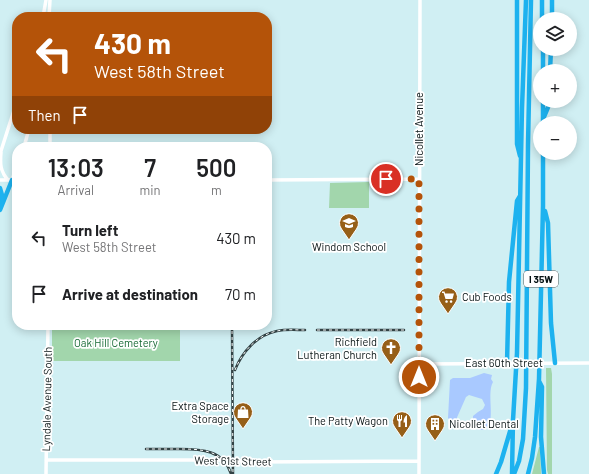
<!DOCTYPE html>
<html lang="en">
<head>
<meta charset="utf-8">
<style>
  :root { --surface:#fff; --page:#f6f6f6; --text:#202124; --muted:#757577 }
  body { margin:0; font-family:Barlow,sans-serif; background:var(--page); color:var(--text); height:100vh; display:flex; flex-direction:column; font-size:15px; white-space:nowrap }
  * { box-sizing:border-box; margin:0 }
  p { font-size:13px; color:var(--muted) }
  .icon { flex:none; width:22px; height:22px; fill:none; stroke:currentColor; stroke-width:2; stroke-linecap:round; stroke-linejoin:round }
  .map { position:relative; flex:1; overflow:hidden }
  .panel { position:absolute; left:12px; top:142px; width:260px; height:188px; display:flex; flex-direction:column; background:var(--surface); border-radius:16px; box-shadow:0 2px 10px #0003 }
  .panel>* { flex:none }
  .top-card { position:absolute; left:12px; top:12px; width:260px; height:122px; border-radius:16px; box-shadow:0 2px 10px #0003; background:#b45309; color:#fff; overflow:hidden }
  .buttons { position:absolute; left:533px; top:12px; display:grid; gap:8px }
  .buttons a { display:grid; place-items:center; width:44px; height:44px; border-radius:50%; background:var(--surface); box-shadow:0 2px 10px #0003; font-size:20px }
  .pin { position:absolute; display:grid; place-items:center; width:34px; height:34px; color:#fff; margin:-17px; border:2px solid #fff; border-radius:50%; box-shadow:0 1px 4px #0007 }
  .me { position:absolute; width:44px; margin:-22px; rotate:0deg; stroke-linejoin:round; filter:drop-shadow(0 0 3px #0008) }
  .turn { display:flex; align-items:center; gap:14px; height:84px; padding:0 16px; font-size:18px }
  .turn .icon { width:52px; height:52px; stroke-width:2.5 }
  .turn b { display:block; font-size:28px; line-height:34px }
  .then { display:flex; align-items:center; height:38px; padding:0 16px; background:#0003; gap:8px; font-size:15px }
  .eta { display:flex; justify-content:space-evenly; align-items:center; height:68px; text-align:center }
  .eta b { font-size:24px; font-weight:600; line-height:28px }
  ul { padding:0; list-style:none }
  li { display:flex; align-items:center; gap:12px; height:56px; padding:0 16px }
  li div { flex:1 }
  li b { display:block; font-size:15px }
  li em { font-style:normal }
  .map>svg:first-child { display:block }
  .green { fill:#a2d6ac }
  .water { fill:#a9c9ff }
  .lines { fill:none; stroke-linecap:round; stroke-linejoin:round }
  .secondary { stroke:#fff; stroke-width:3.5 }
  .highway { stroke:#1db2ef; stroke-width:4.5 }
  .rail-casing { stroke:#324244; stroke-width:2.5 }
  .rail { stroke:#fff; stroke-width:1; stroke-dasharray:3; stroke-linecap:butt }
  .route { stroke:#b45309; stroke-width:7; stroke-dasharray:0 12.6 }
  .labels { text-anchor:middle; stroke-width:3.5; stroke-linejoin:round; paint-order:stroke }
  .shield { fill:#fff; stroke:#525a5b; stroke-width:1 }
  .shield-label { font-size:10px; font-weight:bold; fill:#081415 }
  .street-label { font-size:11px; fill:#081415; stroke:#fff }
  .poi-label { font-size:11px; fill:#081415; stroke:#fff; text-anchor:end }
  .park-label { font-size:11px; fill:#166934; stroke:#fff }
</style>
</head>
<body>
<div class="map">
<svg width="589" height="474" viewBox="0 0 589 474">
  <rect width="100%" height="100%" fill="#d0eff3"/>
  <path class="green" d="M369,182V208H329L330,183Z
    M52,325H180V361H52Z
    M546,368H551L552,374V474H548L547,470Z
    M539,447H540L541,474H532Z"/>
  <path class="water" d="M484,373L492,375L491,379L493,382C485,395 500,432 479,430L473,424V416L478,412L483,409L485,405L482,399L469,395L466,397L455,422H451L448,418L450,380L453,378H470Z"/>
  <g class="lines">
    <path class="secondary" d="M43,17L46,0
      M49,17L50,0
      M24,147L29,129
      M50,147V129
      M1,152C0,164 0,171 8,180
      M0,154L17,101
      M0,180H17
      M12,180L17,165
      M267,180L419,179
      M419,364L589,363
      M46,460H228L256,462L419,461
      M46,474L48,325
      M419,474L420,0"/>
    <path class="highway" d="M517,0V144L520,156
      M542,0V19
      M552,19V0
      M543,49V71
      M550,71L551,49
      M543,101V123
      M544,117L549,105V101
      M0,188L2,195L0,203
      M0,210L12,180
      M545,211L548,223L551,323L555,363
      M507,363L509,282L517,201L520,196
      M539,381L542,387L541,437L544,474
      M496,474L501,462L511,428
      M512,474L513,420L517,353L522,108L526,0
      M514,474L519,461L523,439L526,388L528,145L531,0
      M528,474L532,458L535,437L539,379L543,206V153"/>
    <g class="rail-casing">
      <path id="rail" d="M232,325L233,474
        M317,330H404
        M235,370C242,352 257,335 277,331C286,329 296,330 305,330
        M146,449C157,449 169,449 180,449C201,449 224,450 231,474"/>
    </g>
    <use href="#rail" class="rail"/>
  </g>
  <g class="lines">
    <path class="route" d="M386,179H419V377"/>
  </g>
  <defs>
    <g id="school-pin" transform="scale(1)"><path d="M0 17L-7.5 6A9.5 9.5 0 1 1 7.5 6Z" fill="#965f18" stroke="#fff"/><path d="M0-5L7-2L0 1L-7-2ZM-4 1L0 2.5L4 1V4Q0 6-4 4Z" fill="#fff"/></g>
    <g id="supermarket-pin" transform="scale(1)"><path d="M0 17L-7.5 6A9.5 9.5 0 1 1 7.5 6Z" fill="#965f18" stroke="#fff"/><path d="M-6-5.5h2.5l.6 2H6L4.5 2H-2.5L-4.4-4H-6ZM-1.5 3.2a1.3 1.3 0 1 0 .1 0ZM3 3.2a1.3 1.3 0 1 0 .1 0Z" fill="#fff"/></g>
    <g id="church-pin" transform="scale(1)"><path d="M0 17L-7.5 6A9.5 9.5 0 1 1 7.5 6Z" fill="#965f18" stroke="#fff"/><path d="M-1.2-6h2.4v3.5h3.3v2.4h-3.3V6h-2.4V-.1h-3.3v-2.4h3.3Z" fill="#fff"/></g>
    <g id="shop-pin" transform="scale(1)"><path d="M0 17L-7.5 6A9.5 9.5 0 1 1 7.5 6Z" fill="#965f18" stroke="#fff"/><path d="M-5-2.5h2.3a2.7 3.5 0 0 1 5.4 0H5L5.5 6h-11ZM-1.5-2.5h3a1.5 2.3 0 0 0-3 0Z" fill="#fff"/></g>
    <g id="restaurant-pin" transform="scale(1)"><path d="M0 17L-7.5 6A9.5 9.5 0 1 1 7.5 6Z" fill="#965f18" stroke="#fff"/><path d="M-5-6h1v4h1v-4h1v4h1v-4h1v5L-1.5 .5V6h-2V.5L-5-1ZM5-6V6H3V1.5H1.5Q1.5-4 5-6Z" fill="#fff"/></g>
    <g id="building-pin" transform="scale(1)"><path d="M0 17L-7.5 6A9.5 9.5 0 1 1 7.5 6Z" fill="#965f18" stroke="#fff"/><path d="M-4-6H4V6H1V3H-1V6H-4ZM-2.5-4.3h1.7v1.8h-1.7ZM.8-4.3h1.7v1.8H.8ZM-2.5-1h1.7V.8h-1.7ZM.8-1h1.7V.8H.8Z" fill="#fff"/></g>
  </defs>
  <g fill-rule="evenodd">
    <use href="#school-pin" x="349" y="223"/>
    <use href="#supermarket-pin" x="448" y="297"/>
    <use href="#church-pin" x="391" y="348"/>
    <use href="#shop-pin" x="243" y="412"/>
    <use href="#restaurant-pin" x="402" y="421"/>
    <use href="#building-pin" x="435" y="424"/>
  </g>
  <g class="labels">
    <rect class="shield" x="524" y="271" width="34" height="16" rx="3"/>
    <g class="shield-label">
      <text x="541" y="283">I 35W</text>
    </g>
    <g class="street-label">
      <text transform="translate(419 129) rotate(-90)" y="4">Nicollet Avenue</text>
      <text x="504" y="367">East 60th Street</text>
      <text transform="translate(47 399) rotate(-89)" y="4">Lyndale Avenue South</text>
      <text transform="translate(233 461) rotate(1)" y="4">West 61st Street</text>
    </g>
    <g class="poi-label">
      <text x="349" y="251" text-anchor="middle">Windom School</text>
      <text x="462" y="301" text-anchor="start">Cub Foods</text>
      <text x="377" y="346">Richfield<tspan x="377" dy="13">Lutheran Church</tspan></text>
      <text x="229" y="410">Extra Space<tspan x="229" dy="13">Storage</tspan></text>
      <text x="388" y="425">The Patty Wagon</text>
      <text x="449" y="428" text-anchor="start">Nicollet Dental</text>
    </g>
    <g class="park-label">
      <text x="116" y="347">Oak Hill Cemetery</text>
    </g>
  </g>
</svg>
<div class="buttons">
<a><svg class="icon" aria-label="layers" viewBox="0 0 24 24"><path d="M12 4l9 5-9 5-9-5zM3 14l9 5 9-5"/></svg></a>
<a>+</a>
<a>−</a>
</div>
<div class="pin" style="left:386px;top:179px;background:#d93025"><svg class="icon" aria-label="arrive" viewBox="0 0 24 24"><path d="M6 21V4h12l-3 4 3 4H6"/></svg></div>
<svg class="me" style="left:419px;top:377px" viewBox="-20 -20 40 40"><circle r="17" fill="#b45309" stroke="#fff" stroke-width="3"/><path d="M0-11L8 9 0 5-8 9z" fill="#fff"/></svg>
<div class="top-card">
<div class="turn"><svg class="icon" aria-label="left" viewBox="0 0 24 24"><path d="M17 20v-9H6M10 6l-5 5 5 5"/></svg><div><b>430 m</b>West 58th Street</div></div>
<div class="then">Then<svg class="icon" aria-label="arrive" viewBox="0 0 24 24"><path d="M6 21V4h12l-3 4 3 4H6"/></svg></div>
</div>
<section class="panel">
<div class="eta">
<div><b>13:03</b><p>Arrival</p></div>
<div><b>7</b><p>min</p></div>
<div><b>500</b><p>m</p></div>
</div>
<ul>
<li><svg class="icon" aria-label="left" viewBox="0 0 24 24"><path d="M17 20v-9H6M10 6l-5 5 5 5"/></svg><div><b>Turn left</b><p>West 58th Street</p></div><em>430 m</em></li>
<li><svg class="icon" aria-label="arrive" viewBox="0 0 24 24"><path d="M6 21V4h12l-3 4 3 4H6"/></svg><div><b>Arrive at destination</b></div><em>70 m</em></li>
</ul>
</section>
</div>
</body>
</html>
